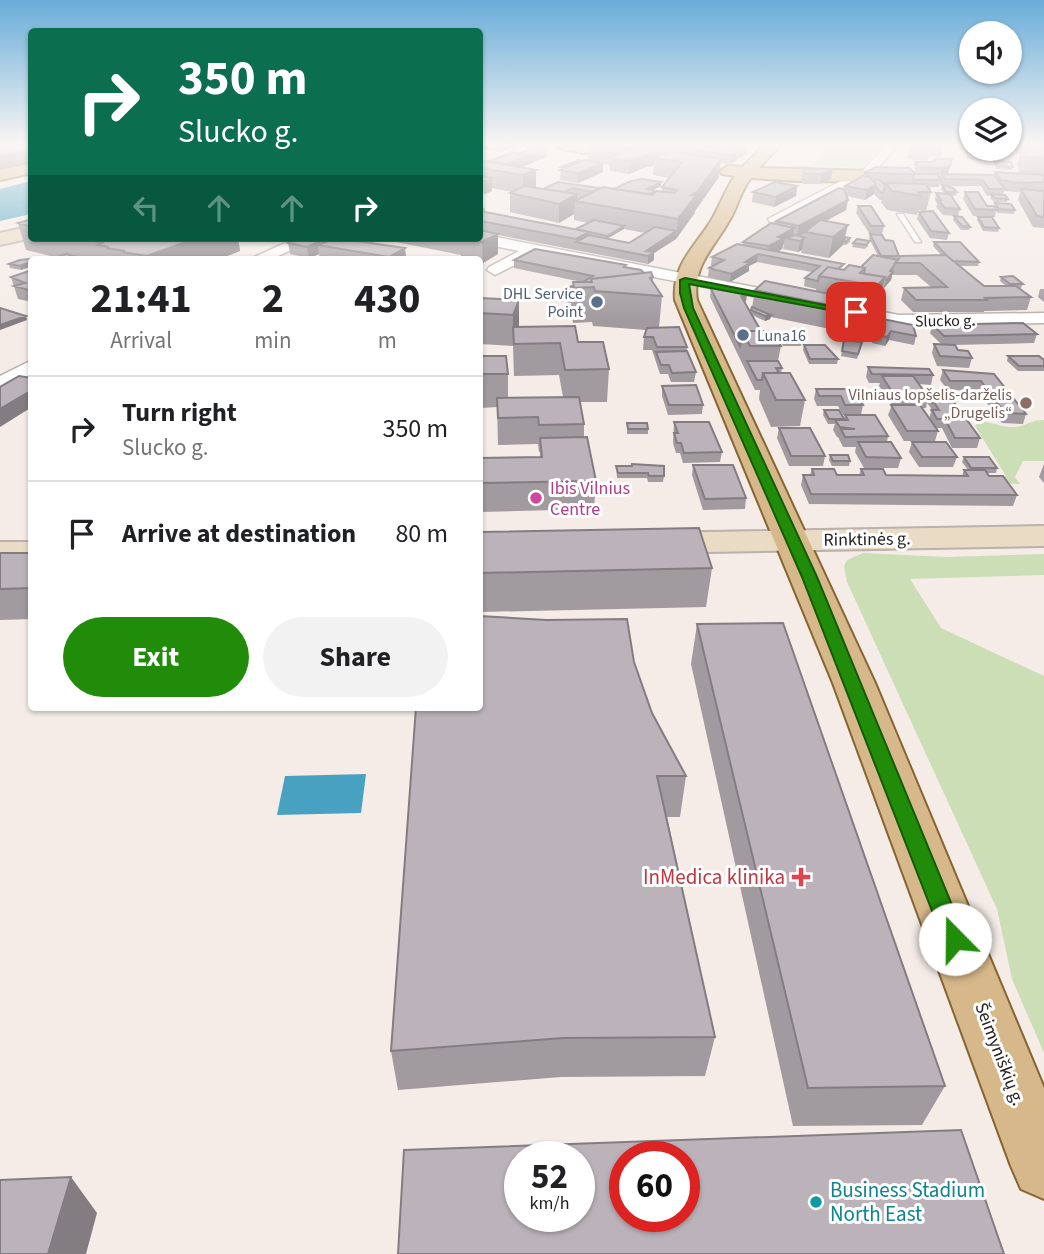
<!DOCTYPE html>
<html lang="en">
<head>
<meta charset="utf-8">
<style>
  :root { --surface:#fff; --page:#f2f2f2; --text:#202124; --muted:#757577; --line:#e0e0e0; --accent:#218c0a }
  body { margin:0; font-family:"Source Sans 3",sans-serif; background:var(--page); color:var(--text); height:100vh; display:flex; flex-direction:column; font-size:26px; white-space:nowrap }
  * { box-sizing:border-box; margin:0 }
  p { font-size:23px; color:var(--muted) }
  .icon { flex:none; width:38px; height:38px; fill:none; stroke:currentColor; stroke-width:2; stroke-linecap:round; stroke-linejoin:round }
  .map { position:relative; flex:1; overflow:hidden }
  .drawer { position:absolute; left:28px; top:256px; width:455px; height:455px; display:flex; flex-direction:column; background:var(--surface); border-radius:7px; box-shadow:0 2px 5px #0004 }
  .drawer>* { flex:none }
  .hud { position:absolute; left:28px; top:28px; width:455px; height:214px; border-radius:7px; box-shadow:0 2px 5px #0004; background:#0b6e4f; color:#fff; overflow:hidden }
  .tools { position:absolute; left:959px; top:21px; display:grid; gap:14px }
  .tools a { display:grid; place-items:center; width:63px; height:63px; border-radius:50%; background:var(--surface); box-shadow:0 2px 5px #0004; font-size:35px }
  .speed { position:absolute; left:504px; top:1141px; display:flex; gap:14px; font-size:35px; font-weight:700; text-align:center }
  .speed>* { display:grid; place-content:center; width:91px; height:91px; border-radius:50%; background:var(--surface); box-shadow:0 2px 5px #0004; line-height:1 }
  .speed small { font-size:18px; font-weight:400 }
  .speed .limit { border:10px solid #d22; background:#fff; color:#111 }
  .pin { position:absolute; display:grid; place-items:center; width:60px; height:60px; color:#fff; margin:-30px; border-radius:14px; box-shadow:0 4px 10px #0006 }
  .me { position:absolute; width:77px; margin:-38px; rotate:338deg; stroke-linejoin:round; filter:drop-shadow(0 0 5px #0008) }
  .turn { display:flex; align-items:center; gap:24px; height:147px; padding:0 35px; font-size:32px }
  .turn .icon { width:91px; height:91px; stroke-width:2.5 }
  .turn b { display:block; font-size:49px; line-height:60px }
  .lanes { display:flex; align-items:center; height:66px; padding:0 35px; background:#0003; justify-content:center; gap:35px; direction:ltr }
  .lanes .off { opacity:.35 }
  .eta { display:flex; justify-content:space-evenly; align-items:center; height:119px; text-align:center }
  .eta b { font-size:42px; font-weight:700; line-height:49px }
  .button { display:flex; gap:14px; margin-top:auto; padding:14px 35px }
  .button a { flex:1; height:80px; border-radius:42px; background:var(--accent); color:#fff; font-size:28px; font-weight:700; line-height:80px; text-align:center }
  .button a+a { background:var(--page); color:var(--text) }
  ul { padding:0; list-style:none }
  li { display:flex; align-items:center; gap:21px; height:105px; padding:0 35px; border-top:2px solid var(--line) }
  li div { flex:1 }
  li b { display:block; font-size:26px }
  li em { font-style:normal }
  .map>svg:first-child { display:block }
  .green { fill:#cbdeb6 }
  .water { fill:#49a1c1 }
  .lines { fill:none; stroke-linecap:round; stroke-linejoin:round }
  .lane-casing { stroke:#bab1ac; stroke-width:3 }
  .street-casing { stroke:#bab1ac; stroke-width:3 }
  .secondary-casing { stroke:#bab1ac; stroke-width:4 }
  .primary-casing { stroke:#866532; stroke-width:4 }
  .lane { fill:#fff; fill-rule:evenodd }
  .street { fill:#fff; fill-rule:evenodd }
  .secondary { fill:#eadcc4; fill-rule:evenodd }
  .primary { fill:#d6b88a; fill-rule:evenodd }
  .wall { fill:#a19a9f; fill-rule:evenodd }
  .shaded-wall { fill:#837d82 }
  .building { fill:#bbb3b9; stroke:#837d82; stroke-width:2; fill-rule:evenodd }
  .route { fill:#218c0a; stroke:#155b06; stroke-width:2 }
  .service-dot { fill:#5c6f8a; stroke:#fff; stroke-width:2.5 }
  .education-dot { fill:#8d6e63; stroke:#fff; stroke-width:2.5 }
  .hotel-dot { fill:#d1479c; stroke:#fff; stroke-width:2.5 }
  .health-dot { fill:#e0444e; stroke:#fff; stroke-width:2.5 }
  .culture-dot { fill:#0f9aa8; stroke:#fff; stroke-width:2.5 }
  .labels { text-anchor:middle; stroke-width:6; stroke-linejoin:round; paint-order:stroke }
  .far-service-label { font-size:16px; fill:#4e5e75; stroke:#fff; text-anchor:end }
  .far-street-label { font-size:16px; fill:#24211f; stroke:#fff }
  .far-education-label { font-size:16px; fill:#785e54; stroke:#fff; text-anchor:end }
  .hotel-label { font-size:18px; fill:#b23c85; stroke:#fff; text-anchor:start }
  .street-label { font-size:18px; fill:#24211f; stroke:#fff }
  .near-health-label { font-size:21px; fill:#be3a42; stroke:#fff; text-anchor:end }
  .near-culture-label { font-size:21px; fill:#0d838f; stroke:#fff; text-anchor:start }
</style>
</head>
<body>
<div class="map">
<svg width="1044" height="1254" viewBox="0 0 1044 1254">
  <rect width="100%" height="100%" fill="#f5ece7"/>
  <path class="green" d="M829,145H884L861,168L813,165Z
    M1044,420V461H1023L1015,477L1020,484L1000,483L995,476H1006L975,426L979,421C993,422 1007,430 1021,426C1030,423 1034,420 1044,420Z
    M863,553L947,557L1044,554V575L910,579L941,628L1044,676V1053L1012,979L997,909L847,582L844,566L847,560Z"/>
  <path class="water" d="M31,181V214L0,221V189Z
    M366,774L361,813L277,815L285,776Z"/>
  <g class="lines">
    <g class="lane-casing">
      <path id="lane" d="M897,214H903L921,242H915Z"/>
    </g>
    <g class="street-casing">
      <path id="street" d="M529,145H545L480,173V165Z
        M886,145H898L870,177H864L780,222H770L768,219L854,174H860Z
        M480,234L899,315L1044,313V323L899,325L536,254L495,275L487,270L489,267L519,251L471,241L469,238H480Z
        M296,238H316L272,259H250Z
        M32,360V374L0,390V376Z"/>
    </g>
    <g class="secondary-casing">
      <path id="secondary" d="M32,226V238L0,245V233Z
        M1044,526V546L651,553L639,550L634,543L639,536L651,533Z
        M0,542H32V562H0Z"/>
    </g>
    <g class="primary-casing">
      <path id="primary" d="M554,145C575,145 632,143 647,157L639,162L561,149Z
        M764,145H780L759,168L912,172L920,177L912,182L796,181L751,178C740,191 738,207 729,221C713,249 692,266 697,300L875,683L1044,1088V1199L1021,1189L1011,1166L833,683L675,300C672,265 694,248 711,221C720,206 725,190 735,176L722,174L720,171L728,166L743,167Z
        M32,163V173L0,180V170Z"/>
    </g>
    <use href="#lane" class="lane"/>
    <use href="#street" class="street"/>
    <use href="#secondary" class="secondary"/>
    <use href="#primary" class="primary"/>
  </g>
  <path class="wall" d="M480,145H514V147L501,152L480,149L481,159Z
    M588,145H720V148L747,145L746,154L739,158H737V160L730,164L720,163L719,177L695,211L694,214L676,239L654,253V260L648,264L498,235V254L483,263L480,262V259H465L461,258V255L376,238H480V207L485,208V212L576,229L588,223L574,220V214L559,223L510,212V193L513,192L492,188V191L485,194H480V162H490L518,154L547,150V156L522,167L536,188L543,189L558,182L599,189L661,186L652,190L656,191L655,192H662V187L670,178L653,175L654,166L646,167L629,174L610,171V165L603,163V172L578,183L560,180L561,167L580,162L593,161L588,160ZM624,229L645,233L629,243L607,239Z
    M910,145H964L963,148L944,146L940,157L929,156L927,161L907,159Z
    M1017,145H1044V228L1033,227L1018,200L1020,192L1004,191L1003,195L1008,199L1007,202H994L990,198L991,196H987L981,186H944L957,192L956,196H951L960,209L958,216L943,215L936,207L937,204L935,200L936,193H944L941,189L942,185L943,186L940,183L939,187H928L931,192L926,211L918,210L917,215L887,210L881,202L882,200H880L874,194L865,200L847,196L848,200L846,210L825,221L845,237L850,238V242L846,245H843L829,258L801,253L802,250L798,252L783,249L784,244L783,245L782,249L778,252L843,270L861,267L878,256L869,238L870,234L885,240L899,256L898,259L941,255L933,246L934,242L979,262L978,266H958L984,286H1006L1000,281L1001,277L1023,284L1021,288H1019L1031,297L1027,310L984,311V312H913L901,300L904,288L931,287L917,275H892L891,280L884,288L882,287L879,300L871,308L843,303L840,320L830,329L771,317L770,319L765,321L752,315L761,331L781,346L778,361L782,368L781,373L805,400L800,426L771,427L759,399L760,390H755L710,297L711,289L747,292L746,301L745,302L751,313L755,290L816,291V289L804,286L805,278L812,272L757,262L749,266V271L730,282L708,277L709,268L713,266L711,265L712,257L743,246V242L775,224L776,221L844,189L845,186L863,176L864,173L914,174L940,178L941,174L995,175V172L1020,173L1017,165L1020,154H1015Z
    M969,147L997,150L994,162L966,159Z
    M995,161L1013,167L1012,170L996,169L994,164Z
    M915,162L951,165L948,173L941,174L917,173L914,168Z
    M803,169H833L831,179L820,184H803L801,178Z
    M797,186L796,196L774,207L752,202L753,192Z
    M965,192L987,206H994L995,203L1015,210L1014,214L998,213L996,211L995,217L973,216L963,199Z
    M858,206L884,226L882,234L869,233L856,213Z
    M919,212L949,233L947,240L930,238L917,219Z
    M954,216L970,227L969,230H961L953,220Z
    M978,217L999,228L998,232L983,231L977,220Z
    M32,219V238H238L240,251L219,259H51L55,257L26,250L18,223Z
    M328,238H365L361,240V242L405,248L406,259H320L319,254L309,258L290,254L288,243Z
    M853,243L869,245L865,249L852,247Z
    M38,258V259H32V266L21,270L10,268L9,264L20,260Z
    M514,260L626,267L644,273L653,277V283L662,296L659,327L687,347V351L696,372L694,382H671L668,374H660L652,350H643L644,337L646,330L593,326L592,322L573,323L572,317L571,303L560,301L561,293L573,285V282H582L514,268Z
    M32,270V302L18,299L11,277Z
    M1040,289H1044V302L1038,297Z
    M480,298L519,300V327L578,342L609,369L607,402H580L584,424V437L596,481L594,509L480,512V458L540,457V452H539L538,444L498,445L497,407L480,408V356L508,374V397H563L559,375L514,376L513,346L480,344Z
    M849,323L916,336L914,345L889,340L885,346L872,343L874,338L847,331Z
    M933,325L1037,334L1034,343L952,345L958,350L972,358L969,368L937,366L932,353L934,344H941L930,333Z
    M781,337L802,341L801,346H783L780,341Z
    M844,340L861,347L857,359L841,356Z
    M804,345L838,359L837,364H809L803,350Z
    M1008,356L1044,360V371H1018L1007,361Z
    M868,367L933,375L931,385L919,384L926,395L947,401L980,438L977,448H952L942,428H935L938,431L935,441H904L888,415L892,405L879,386L880,383H869L866,377ZM927,403L931,408L930,411L931,412L929,419L922,408H926Z
    M943,370L994,374L1026,414L1023,424L1002,423L978,391L948,390L940,380Z
    M662,386L703,405L702,414L668,415L662,396Z
    M816,389L863,397L861,402L863,405L861,415H843L838,406H817L814,399Z
    M824,410L844,419L845,415L888,436L887,442L901,458L898,468H864L855,452L856,447H843L839,439V438L837,437L833,430L835,424H828L823,415Z
    M674,422L722,452L720,462L683,463L680,453H676L673,443Z
    M627,423L648,429V434H627Z
    M779,428L825,456L823,466H789L777,438Z
    M912,442L957,457L953,467H919L909,452Z
    M830,455L850,461L849,466H832L829,460Z
    M964,457L997,468L996,473H987L989,476L1017,495L1013,506L809,504L801,485L803,475H810L812,469L837,475H859L861,469L886,475L962,476L964,470H968L962,462Z
    M632,464L664,476L663,482H648L647,478H617L616,466H631Z
    M1044,464V483L1039,477Z
    M693,465L746,498L745,509L703,510L692,475Z
    M480,532L712,568L706,607L480,612Z
    M0,553H32V619L0,620Z
    M697,624L945,1086L922,1125L793,1126L691,664Z
    M634,662L652,713L686,776L680,817H667L715,1037L705,1076L561,1077L398,1090L391,1051Z"/>
  <path class="shaded-wall" d="M500,145H514V147L501,152Z
    M620,145H626L625,160L612,158L613,149Z
    M747,145L746,154L739,158L740,149Z
    M32,150V163L0,169V156Z
    M547,150V156L508,174L507,164L529,155Z
    M738,150L737,160L730,164L731,155Z
    M659,153L658,158H654V166L646,167L629,174L630,161L647,155Z
    M721,159L719,177L695,211L694,214L676,239L678,219L692,195Z
    M952,159L948,173L941,174L942,168Z
    M603,163V172L578,183V173Z
    M833,169L831,179L820,184L822,174Z
    M536,170V188L523,194V175Z
    M492,178V191L485,194V181Z
    M661,182V186L647,193V189Z
    M876,184L874,194L865,200L867,190Z
    M797,186L796,196L774,207L776,197Z
    M577,194V201H575L574,214L559,223V204Z
    M848,200L846,210L797,237L799,226Z
    M848,225L843,245L829,258L833,237Z
    M624,226V229L606,239L607,236Z
    M794,228L793,239L785,238L782,249L769,256H767L769,246L778,237Z
    M676,231V239L654,253V260L648,264V256L646,251Z
    M589,232L588,243L576,242V250V239Z
    M498,234V254L483,263L482,242Z
    M197,238H238L240,251L219,259H148L147,256Z
    M328,238H335L318,245L319,254L309,258L307,247Z
    M351,238H365L361,240L362,246L352,250Z
    M804,239L802,250L798,252L800,241Z
    M405,248L406,259H389V257Z
    M758,254L757,262L749,266V271L730,282L731,274L745,262Z
    M32,261V266L21,270L20,266Z
    M894,267L891,280L884,288L890,271Z
    M885,277L879,300L871,308L877,286Z
    M747,292L746,301L740,304L741,296Z
    M845,297L840,320L830,329L835,306Z
    M519,300V330L513,331V315Z
    M771,315L770,319L765,321V316Z
    M26,316L27,320L0,330V325Z
    M891,331L889,340L885,346L887,337Z
    M32,390V407L0,427V409Z
    M71,1177L97,1213L86,1254H48Z"/>
  <path class="building" d="M16,145H32V150L0,156V149Z
    M599,145H620L613,149Z
    M675,145H698L719,148L723,145H746L740,149H728L738,150L731,155L671,147Z
    M910,145H932L930,149L910,147Z
    M1017,145H1034L1022,148H1017Z
    M1034,145H1044V158L1026,157L1022,148Z
    M533,147L547,150L529,157V155L518,154Z
    M969,147H971V149L997,150L996,155L967,153Z
    M626,148L659,153L647,155L630,161L610,158Z
    M668,151L721,159L697,192L692,195H696L678,219L575,201L603,187L653,195L656,191L675,193L677,190L662,187L682,162L654,158Z
    M512,153L529,155L507,164L490,161Z
    M935,159H952L950,166L942,168L919,167L915,162H933Z
    M579,160L580,162L565,168L561,167Z
    M585,160L603,163L578,173L560,170Z
    M483,161L536,170L523,175L480,168V162Z
    M995,161L1011,162L1013,167L997,166Z
    M876,167L910,168L915,174L864,173Z
    M803,169H833L822,174H805Z
    M995,172L1043,175L1044,176V182L1019,183L1001,180Z
    M914,174H938L941,180H913Z
    M941,174L994,175L1005,189H989L983,180L945,179Z
    M480,176L492,178L485,181H480Z
    M863,176L870,177L876,184L867,190L845,186Z
    M642,179L661,182L647,189L656,191L649,194L614,189L631,181Z
    M873,180H880L885,185L883,193H881L876,187V184Z
    M558,182L599,188L592,192L572,188L565,192L543,189Z
    M775,182L797,186L776,197L753,192Z
    M886,183L926,184L931,192H918L921,196L892,191Z
    M942,185L953,188L957,192H946Z
    M524,186L577,194L559,204L510,193Z
    M839,188L844,189L848,200L799,226L776,221Z
    M1021,189L1044,191V217L1037,216Z
    M965,192H978L987,206H994L997,210L975,209Z
    M936,193L950,194L960,209L945,208L938,200H941Z
    M991,194L1005,195L1008,199L995,198Z
    M995,203L1011,204L1015,210L999,209Z
    M858,206H871L884,226H871Z
    M480,211L589,232L576,239L480,221Z
    M933,211L949,233L931,231L919,212Z
    M954,216L962,217L970,227L962,226Z
    M978,217H992L999,228L984,227Z
    M32,219V227L18,223Z
    M594,220L624,226L607,236L576,229Z
    M820,220L848,225L833,237L805,232Z
    M771,223L794,228L778,237L784,238L769,246L743,242Z
    M655,227L676,231L646,251L654,252L648,256L576,242L589,235L629,243Z
    M480,230L498,234L482,242L463,238H480Z
    M870,234L882,235L885,240L893,241L899,256H881Z
    M796,235L805,238L800,241L785,238Z
    M845,237L850,238L846,242L844,241Z
    M79,238H197L147,256L122,252L125,251L106,248L109,247L98,245L102,243Z
    M300,238H328L307,247L288,243Z
    M336,238L405,248L389,257L318,245Z
    M857,239L870,241L866,245L853,243Z
    M934,242H960L979,262L953,261L946,255Z
    M737,244L844,264L838,269L828,267L819,276L818,281L805,278L820,266L758,254L745,262L750,263L731,274L709,268L724,260L712,257Z
    M535,249L626,265L624,267L641,270L644,273L591,279V282H583L593,276L514,260Z
    M66,254L86,259H50Z
    M873,255L898,260L890,271L893,272L886,280L884,279L885,277L864,274L865,268L861,267Z
    M946,255L984,286H1016L1031,297L985,298L987,300H916L904,288L947,287L920,263H895L901,256Z
    M38,258L32,259V261L20,266L9,264L20,260Z
    M849,265L865,268L860,273L885,277L877,286L819,276L828,267L844,270Z
    M32,270V291L14,286L25,283L11,277Z
    M651,272L653,277L650,278L662,296L595,291L594,287L574,288L573,282H592L591,279Z
    M1013,276L1023,284H1010L1001,277Z
    M765,281L845,297L835,306L755,290Z
    M573,285L572,295L561,293Z
    M719,286L747,292L741,296L761,331H742L740,346L711,289Z
    M480,298L519,300L513,315L480,313Z
    M752,307L771,315L765,316L751,310Z
    M0,308L26,316L0,325Z
    M857,314L913,325L916,336L891,331L887,337L875,334L878,330L849,323Z
    M1023,323L1037,334L944,336L933,325Z
    M575,326L578,342H603L609,369L565,370L560,343L514,344L513,327Z
    M679,327L687,347H657L653,337H644L647,328Z
    M742,331H772L781,346H750Z
    M781,337H800L802,341H784Z
    M844,340L862,342L858,354L842,351Z
    M934,344L955,345L958,350L968,351L972,358L940,356Z
    M804,345H825L838,359H810Z
    M687,351L696,372L672,373L669,365H661L656,352Z
    M480,356H506L508,374H480Z
    M1008,356H1039L1044,360V366H1019Z
    M747,361H778L782,368H776L779,373H763L762,380H757Z
    M868,367L929,369L933,375L872,374Z
    M943,370L994,374L1026,414L1005,413L981,381H950Z
    M763,373H790L805,400H776Z
    M19,376L32,378V390L0,409V387Z
    M882,376H913L929,398H896Z
    M696,385L703,405H669L662,386Z
    M816,389H858L863,397H858L863,405H845L841,396H819Z
    M926,394H942L947,401H933L932,403Z
    M579,397L584,424L539,425L538,417L498,418L497,398Z
    M933,401H953L980,438H955L945,419H937L932,410H939Z
    M891,405H920L938,431H907Z
    M824,410H839L844,419H829Z
    M845,415H875L888,436L845,437L841,429H855L840,427L835,420H848Z
    M674,422H709L722,452L684,453L681,443H677L674,433H678Z
    M627,423H647L648,429H628Z
    M779,428H810L825,456H791Z
    M587,437L596,481L480,483V458L542,457L540,438Z
    M858,442H891L901,458L866,457Z
    M912,442H946L957,457H922Z
    M830,455H848L850,461H833Z
    M964,457H989L997,468H971Z
    M632,464L664,466V476H649L648,473H618L616,466H632Z
    M693,465H733L746,498L705,499Z
    M812,469H834L837,475H864L861,469H883L886,475L968,476L964,470H985L989,476H1003L1017,495L811,494L803,475H814Z
    M699,528L712,568L480,573V532Z
    M0,553H32V588L0,589Z
    M480,616L546,620L627,619L634,662L652,713L686,776H657L715,1037L563,1038L391,1051L416,707H480Z
    M783,623L945,1086L808,1088L697,624Z
    M961,1130L1004,1254H398L404,1150ZM520,1157H579V1216H520ZM625,1157H684V1216H625Z
    M71,1177L48,1254H0V1180Z"/>
  <linearGradient id="sky" x2="0" y2="1"><stop stop-color="#68acd8"/><stop offset="0.45" stop-color="#faf6f4"/><stop offset="1" stop-color="#faf6f4" stop-opacity="0"/></linearGradient>
  <rect width="1044" height="321" fill="url(#sky)"/>
  <path class="route" d="M685,278L861,312L856,315L689,284L693,308L817,577L966,939L963,946L955,949L947,946L943,939L802,577L684,308L680,293V280Z"/>
  <g class="service-dot">
    <circle cx="597" cy="302" r="7"/>
    <circle cx="743" cy="335" r="7"/>
  </g>
  <circle class="education-dot" cx="1026" cy="403" r="7"/>
  <circle class="hotel-dot" cx="536" cy="498" r="7"/>
  <path class="health-dot" d="M797.5 866.5h7v7h7v7h-7v7h-7v-7h-7v-7h7z"/>
  <circle class="culture-dot" cx="816" cy="1202" r="7"/>
  <g class="labels">
    <g class="far-service-label">
      <text x="583" y="299">DHL Service<tspan x="583" dy="18">Point</tspan></text>
      <text x="757" y="341" text-anchor="start">Luna16</text>
    </g>
    <g class="far-street-label">
      <text transform="translate(945 320) rotate(-1)" y="6">Slucko g.</text>
    </g>
    <g class="far-education-label">
      <text x="1012" y="400">Vilniaus lopšelis-darželis<tspan x="1012" dy="18">„Drugelis“</tspan></text>
    </g>
    <g class="hotel-label">
      <text x="550" y="494">Ibis Vilnius<tspan x="550" dy="21">Centre</tspan></text>
    </g>
    <g class="street-label">
      <text transform="translate(867 539) rotate(-1)" y="6">Rinktinės g.</text>
      <text transform="translate(1000 1054) rotate(69)" y="6">Šeimyniškių g.</text>
    </g>
    <g class="near-health-label">
      <text x="785" y="884">InMedica klinika</text>
    </g>
    <g class="near-culture-label">
      <text x="830" y="1197">Business Stadium<tspan x="830" dy="24">North East</tspan></text>
    </g>
  </g>
</svg>
<div class="tools">
<a><svg class="icon" aria-label="sound" viewBox="0 0 24 24"><path d="M4 9h4l5-4v14l-5-4H4zM17 9q2 3 0 6"/></svg></a>
<a><svg class="icon" aria-label="layers" viewBox="0 0 24 24"><path d="M12 4l9 5-9 5-9-5zM3 14l9 5 9-5"/></svg></a>
</div>
<div class="speed"><div>52<small>km/h</small></div><div class="limit">60</div></div>
<div class="pin" style="left:856px;top:312px;background:#d93025"><svg class="icon" aria-label="arrive" viewBox="0 0 24 24"><path d="M6 21V4h12l-3 4 3 4H6"/></svg></div>
<svg class="me" style="left:955px;top:939px" viewBox="-20 -20 40 40"><circle r="19" fill="#fff"/><path d="M0-13L10 11 0 6-10 11z" fill="#218c0a"/></svg>
<div class="hud">
<div class="turn"><svg class="icon" aria-label="right" viewBox="0 0 24 24"><path d="M7 20v-9h11M14 6l5 5-5 5"/></svg><div><b>350 m</b>Slucko g.</div></div>
<div class="lanes"><svg class="icon off" aria-label="left" viewBox="0 0 24 24"><path d="M17 20v-9H6M10 6l-5 5 5 5"/></svg><svg class="icon off" aria-label="ahead" viewBox="0 0 24 24"><path d="M12 20V5M6 11l6-6 6 6"/></svg><svg class="icon off" aria-label="ahead" viewBox="0 0 24 24"><path d="M12 20V5M6 11l6-6 6 6"/></svg><svg class="icon" aria-label="right" viewBox="0 0 24 24"><path d="M7 20v-9h11M14 6l5 5-5 5"/></svg></div>
</div>
<section class="drawer">
<div class="eta">
<div><b>21:41</b><p>Arrival</p></div>
<div><b>2</b><p>min</p></div>
<div><b>430</b><p>m</p></div>
</div>
<ul>
<li><svg class="icon" aria-label="right" viewBox="0 0 24 24"><path d="M7 20v-9h11M14 6l5 5-5 5"/></svg><div><b>Turn right</b><p>Slucko g.</p></div><em>350 m</em></li>
<li><svg class="icon" aria-label="arrive" viewBox="0 0 24 24"><path d="M6 21V4h12l-3 4 3 4H6"/></svg><div><b>Arrive at destination</b></div><em>80 m</em></li>
</ul>
<div class="button"><a>Exit</a><a>Share</a></div>
</section>
</div>
</body>
</html>
